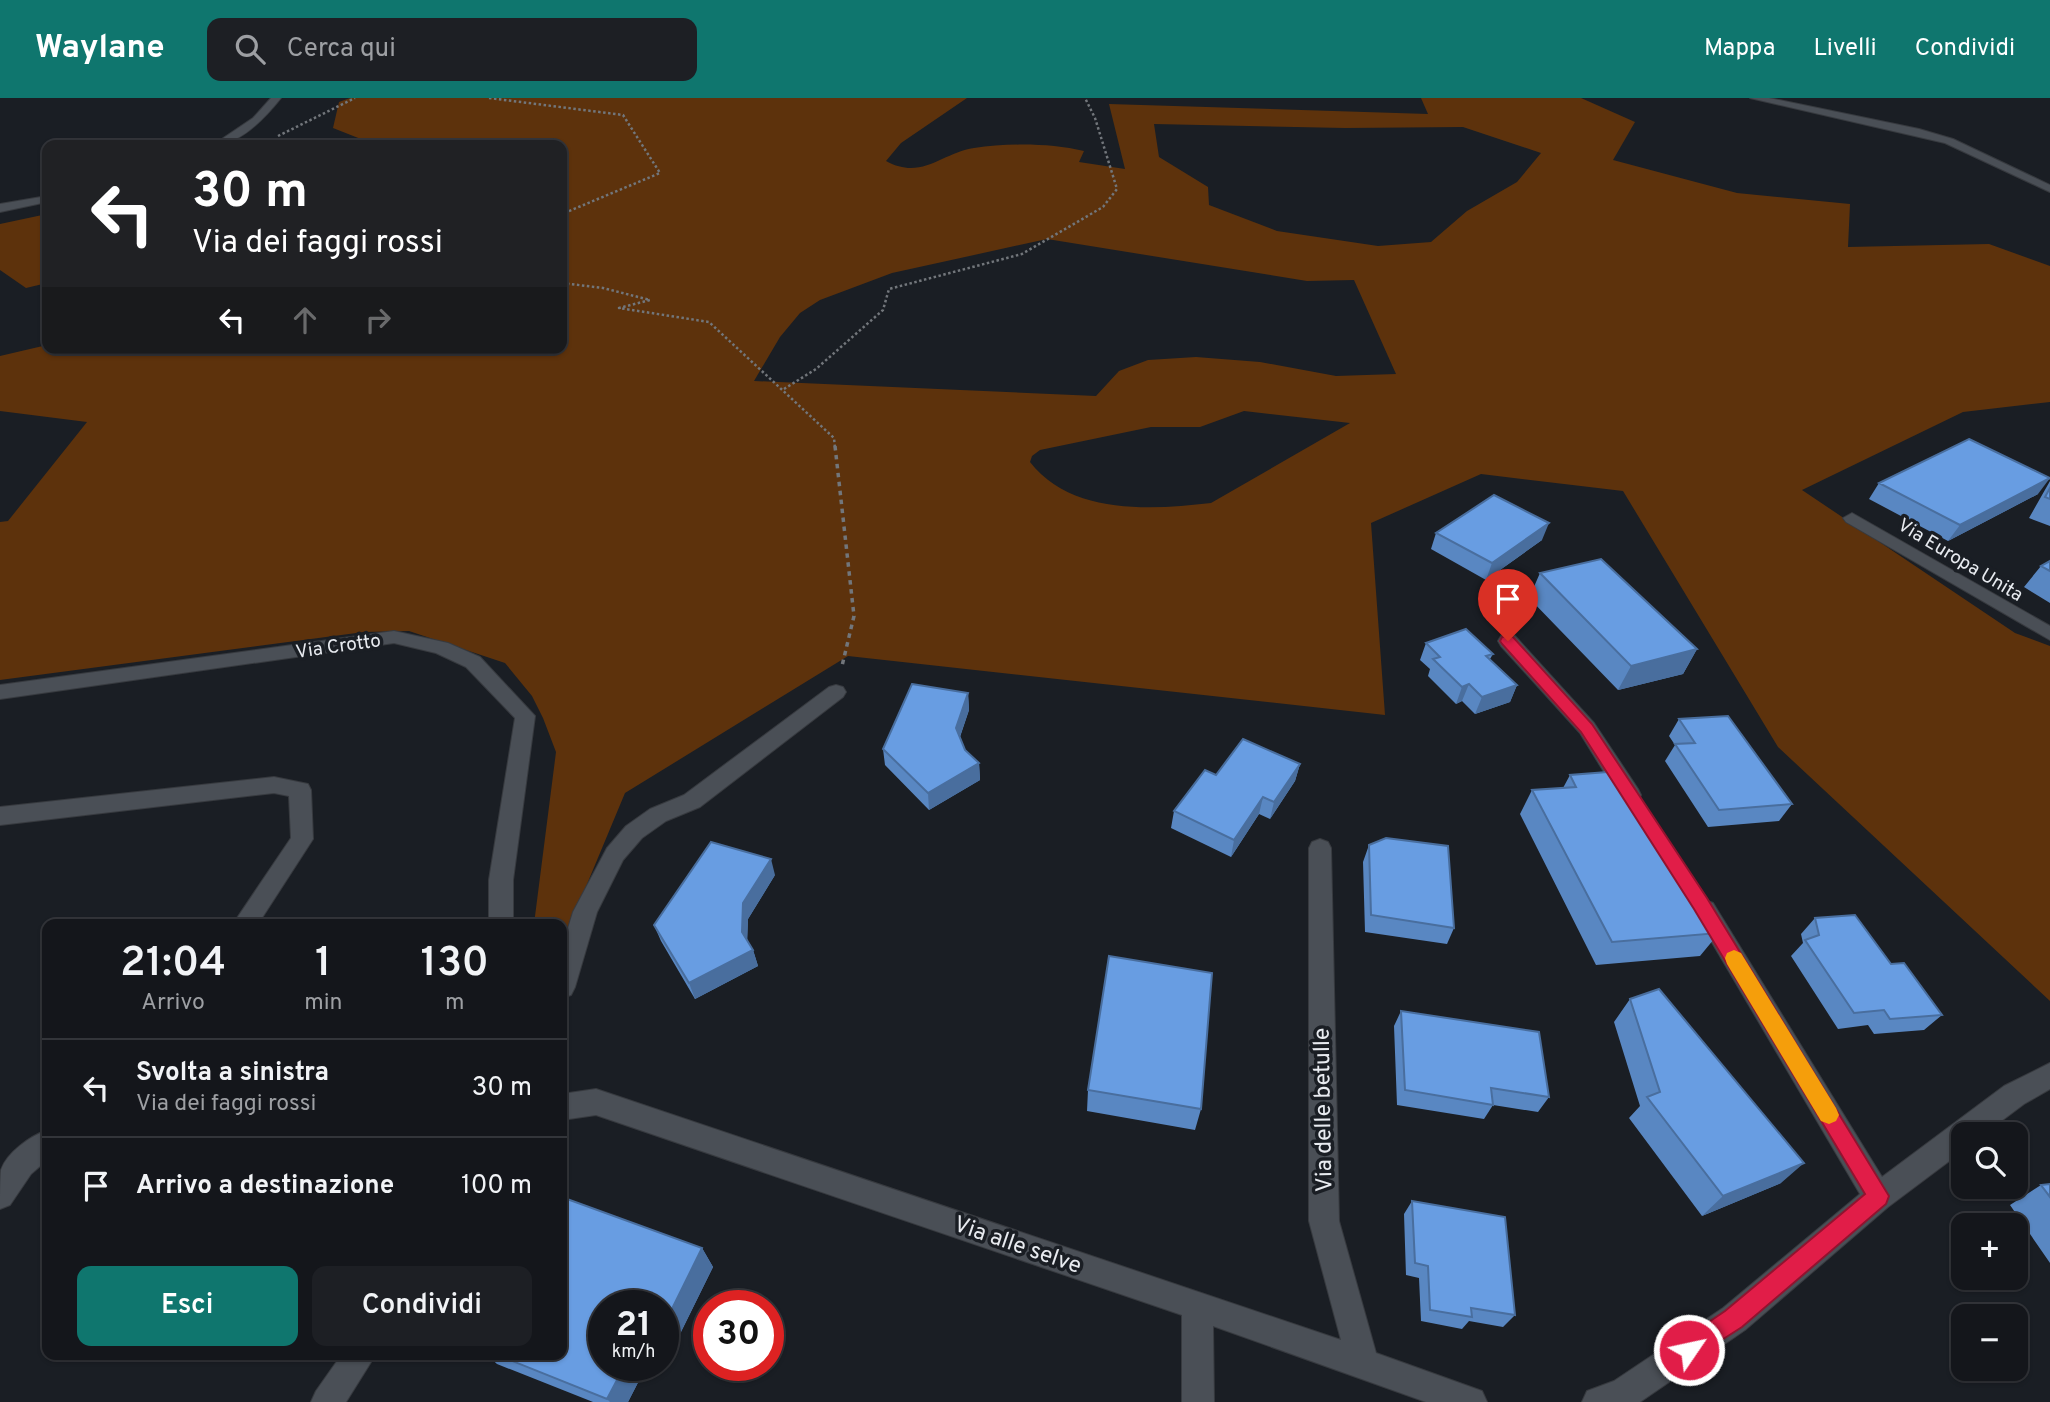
<!DOCTYPE html>
<html lang="it">
<head>
<meta charset="utf-8">
<style>
  :root { --surface:#14161b; --page:#1d1f24; --text:#f1f3f6; --muted:#9d9fa3; --line:#33353a; --accent:#0f766e }
  body { margin:0; font-family:Overpass,sans-serif; background:var(--page); color:var(--text); height:100vh; display:flex; flex-direction:column; font-size:26px; white-space:nowrap }
  * { box-sizing:border-box; margin:0 }
  p { font-size:23px; color:var(--muted) }
  .icon { flex:none; width:38px; height:38px; fill:none; stroke:currentColor; stroke-width:2; stroke-linecap:round; stroke-linejoin:round }
  .map { position:relative; flex:1; overflow:hidden }
  .panel { position:absolute; left:42px; top:821px; width:525px; height:441px; display:flex; flex-direction:column; background:var(--surface); border-radius:14px; box-shadow:0 2px 5px #0004,0 0 0 2px var(--line) }
  .panel>* { flex:none }
  .banner { position:absolute; left:42px; top:42px; width:525px; height:214px; border-radius:14px; box-shadow:0 2px 5px #0004,0 0 0 2px var(--line); background:#202124; color:#fff; overflow:hidden }
  .buttons { position:absolute; left:1951px; top:1024px; display:grid; gap:14px }
  .buttons a { display:grid; place-items:center; width:77px; height:77px; border-radius:14px; background:var(--surface); box-shadow:0 2px 5px #0004,0 0 0 2px var(--line); font-size:35px }
  .speed { position:absolute; left:588px; top:1192px; display:flex; gap:14px; font-size:35px; font-weight:700; text-align:center }
  .speed>* { display:grid; place-content:center; width:91px; height:91px; border-radius:50%; background:var(--surface); box-shadow:0 2px 5px #0004,0 0 0 2px var(--line); line-height:1 }
  .speed small { font-size:18px; font-weight:400 }
  .speed .limit { border:10px solid #d22; background:#fff; color:#111 }
  .pin { position:absolute; display:grid; place-items:center; width:60px; height:60px; color:#fff; margin:-72px -30px; border-radius:50% 50% 50% 0; rotate:-45deg; box-shadow:0 0 7px #0007 }
  .pin .icon { rotate:45deg }
  .me { position:absolute; width:77px; margin:-38px; rotate:56deg; stroke-linejoin:round; filter:drop-shadow(0 0 5px #0008) }
  .turn { display:flex; align-items:center; gap:24px; height:147px; padding:0 35px; font-size:32px }
  .turn .icon { width:91px; height:91px; stroke-width:2.5 }
  .turn b { display:block; font-size:49px; line-height:60px }
  .lanes { display:flex; align-items:center; height:66px; padding:0 35px; background:#0003; justify-content:center; gap:35px; direction:ltr }
  .lanes .off { opacity:.35 }
  .eta { display:flex; justify-content:space-evenly; align-items:center; height:119px; text-align:center }
  .eta b { font-size:42px; font-weight:600; line-height:49px }
  .button { display:flex; gap:14px; margin-top:auto; padding:14px 35px }
  .button a { flex:1; height:80px; border-radius:14px; background:var(--accent); color:#fff; font-size:28px; font-weight:600; line-height:80px; text-align:center }
  .button a+a { background:var(--page); color:var(--text) }
  ul { padding:0; list-style:none }
  li { display:flex; align-items:center; gap:21px; height:98px; padding:0 35px; border-top:2px solid var(--line) }
  li div { flex:1 }
  li b { display:block; font-size:26px }
  li em { font-style:normal }
  header { display:flex; align-items:center; gap:42px; box-sizing:border-box; height:98px; padding:0 35px; background:var(--accent); color:#fff }
  header strong { font-size:33px }
  nav { display:flex; gap:38px; margin-inline-start:auto; font-size:24px }
  .search { width:490px; height:63px; background:var(--page); display:flex; align-items:center; gap:18px; box-sizing:border-box; padding:0 24px; border-radius:14px; color:var(--muted); font-size:26px }
  .map>svg:first-child { display:block }
  .green { fill:#5d320c; fill-rule:evenodd }
  .lines { fill:none; stroke-linecap:round; stroke-linejoin:round }
  .street-casing { stroke:#373a3f; stroke-width:2 }
  .secondary-casing { stroke:#373a3f; stroke-width:2 }
  .path-far1 { stroke:#72767b; stroke-width:2.5; stroke-dasharray:2.5 2.5; stroke-linecap:butt }
  .path { stroke:#72767b; stroke-width:3.5; stroke-dasharray:4.5 4.5; stroke-linecap:butt }
  .street { fill:#4a4f56; fill-rule:evenodd }
  .secondary { fill:#4a4f56; fill-rule:evenodd }
  .wall { fill:#5987c2 }
  .shaded-wall { fill:#496e9e }
  .building { fill:#689de2; stroke:#496e9e; stroke-width:2 }
  .route { fill:#e11d48; stroke:#92132f; stroke-width:2 }
  .slow { fill:#f59e0b }
  .labels { text-anchor:middle; stroke-width:7; stroke-linejoin:round; paint-order:stroke }
  .street-label { font-size:19px; fill:#e8ebf0; stroke:#1a1e24 }
  .near-street-label { font-size:23px; fill:#e8ebf0; stroke:#1a1e24 }
</style>
</head>
<body>
<header>
<strong>Waylane</strong>
<div class="search"><svg class="icon" aria-label="search" viewBox="0 0 24 24"><circle cx="10" cy="10" r="6"/><path d="M15 15l6 6"/></svg>Cerca qui</div>
<nav><a>Mappa</a><a>Livelli</a><a>Condividi</a></nav>
</header>
<div class="map">
<svg width="2050" height="1304" viewBox="0 0 2050 1304">
  <rect width="100%" height="100%" fill="#1a1e24"/>
  <path class="green" d="M350,0H967L901,45L886,63C922,83 943,54 974,50C1009,45 1050,45 1084,53L1079,64L1125,71L1109,6L1428,16L1421,0H1581L1635,24L1613,62L1737,95L1850,106L1848,149L1989,146L2050,168V304L1963,314L1802,392L2015,535L2050,548V903L1778,649L1623,393L1481,376L1371,425L1385,617L848,558L625,695L562,846V826H534L556,654L543,620L532,598L505,565L409,533L364,534L0,582V424L8,423L87,324L0,313V258L47,247V250H562V47H376L333,30L339,4ZM1154,26L1345,30L1463,29L1541,55L1517,84L1467,113L1431,144L1378,148L1277,133L1209,107L1208,89L1159,59ZM1047,141L1307,183L1354,182L1396,276L1336,278L1260,264L1196,259L1148,262L1119,273L1096,298L754,283L780,239L800,215L820,202L892,175ZM1244,313L1350,325L1211,405C1151,412 1071,417 1030,364L1032,358L1040,352L1151,329H1200Z
    M47,116V185L26,190L0,172V126Z"/>
  <g class="lines">
    <g class="street-casing">
      <path id="street" d="M1750,0H1769L1919,31L1953,41L2050,87V94L1945,45Z
        M1852,415L2050,528V542L1846,424L1843,420Z
        M394,533L448,545L480,559L535,618L513,782V826H489V782L515,620L466,569L436,555L394,545L0,601V587Z
        M1508,537L1515,538L1594,625L1638,691L1641,697L1638,703L1630,705L1622,703L1580,635L1501,548L1498,543L1501,538Z
        M836,587L843,589L846,594L843,599L700,709L666,723L642,740L623,762L597,814L575,889L571,897L562,900V850L573,814L607,750L626,728L650,711L684,697L829,589Z
        M274,679L308,686L311,692L313,741L258,826H233L291,740L289,698L274,695L0,727V709Z
        M1320,741L1328,744L1331,750L1339,1123L1376,1255L1482,1293L1487,1304H1426L1213,1228L1214,1304H1182V1217L596,1017L562,1022V996L596,991L1341,1242L1309,1123V750L1312,744Z
        M1705,802L1713,805L1882,1079L2004,988L2050,965V991L2024,1006L1984,1036H1964V1052L1888,1109L1745,1232L1640,1304H1582L1587,1293L1614,1283L1723,1210L1860,1096L1697,819L1693,812L1697,805Z
        M47,1032V1062L31,1076L10,1107L0,1111C0,1100 0,1082 1,1072C7,1054 31,1038 47,1032Z
        M342,1256H376L346,1304H311L316,1293Z"/>
    </g>
    <g class="secondary-casing">
      <path id="secondary" d="M271,0H281C265,20 240,47 213,47L253,20Z
        M47,98V104L0,114V106Z"/>
    </g>
    <path class="path-far1" d="M489,0L623,17L660,75L562,116
      M278,38L355,0
      M562,185L603,190L650,202L619,210L709,224L834,340L835,350
      M784,291L816,271L883,212L889,191L1022,156L1103,109L1117,91L1095,20L1085,0"/>
    <path class="path" d="M835,348L854,518L842,568"/>
    <use href="#street" class="street"/>
    <use href="#secondary" class="secondary"/>
  </g>
  <path class="wall" d="M2050,383V428L2029,420Z
    M1879,385L2038,396L1948,443L1869,401Z
    M1436,435L1542,442L1486,482L1431,451Z
    M2050,463V505L2024,489L2041,468Z
    M1540,475L1697,551L1683,576L1618,592L1529,500Z
    M1426,545L1493,556L1490,561L1517,587L1510,604L1475,616L1462,603L1456,606L1428,578L1430,571L1420,562Z
    M968,595L969,612L960,639L965,652L979,665L980,682L929,712L885,667L883,651Z
    M1679,621L1792,706L1779,723L1708,729L1665,663L1675,647L1669,638Z
    M1300,666L1295,683L1270,721L1259,716L1231,759L1171,730L1174,713L1216,677Z
    M1570,677L1719,835L1700,858L1596,867L1520,716L1532,692L1563,690Z
    M1369,747L1454,830L1447,846L1365,834L1363,764Z
    M775,777L748,821L747,842L753,852L758,868L695,901L661,843L654,827Z
    M1815,820L1891,866L1942,917L1924,932L1874,936L1868,927L1838,931L1791,858L1803,845L1801,836Z
    M1630,901L1781,1085L1702,1118L1629,1020L1640,1008L1614,924Z
    M1401,913L1549,999L1538,1014L1493,1007L1484,1021L1397,1007L1394,928Z
    M1088,992L1201,1011L1195,1032L1087,1013Z
    M2050,1086V1165L2010,1107L2041,1087Z
    M567,1101L702,1150L713,1169L678,1240L663,1234V1208H604V1267H647L628,1304H593L497,1266L486,1256H562V1110Z
    M1412,1103L1515,1217L1503,1229L1469,1223L1462,1231L1421,1223L1419,1180L1406,1177L1404,1116Z"/>
  <path class="shaded-wall" d="M2050,380L2038,396L1948,443L1960,427Z
    M1549,425L1542,442L1486,482L1492,465Z
    M1697,551L1683,576L1618,592L1631,568Z
    M1469,586L1462,603L1456,606L1462,589Z
    M1517,587L1510,604L1475,616L1482,599Z
    M968,595L969,612L957,647L956,630Z
    M979,665L980,682L929,712L928,695Z
    M1300,666L1295,683L1270,721L1274,704Z
    M1263,699L1259,716L1231,759L1234,742Z
    M771,761L775,777L748,821L747,850L742,834L743,805Z
    M753,852L758,868L695,901L689,885Z
    M1804,1065L1781,1085L1702,1118L1723,1098Z
    M702,1150L713,1169L678,1240L666,1223Z
    M625,1267H647L628,1304H610L607,1301Z"/>
  <path class="building" d="M1969,341L2050,380L1960,427L1879,385Z
    M2050,390V401L2045,399Z
    M1494,397L1549,425L1492,465L1436,435Z
    M1601,461L1697,551L1631,568L1540,475Z
    M2050,463V473L2041,468Z
    M1466,531L1493,556L1486,558L1517,587L1482,599L1469,586L1462,589L1433,561L1440,559L1426,545Z
    M912,586L968,595L956,630L965,652L979,665L928,695L883,651Z
    M1728,618L1792,706L1719,712L1675,646L1695,645L1679,621Z
    M1243,641L1300,666L1274,704L1263,699L1234,742L1174,713L1205,672L1216,677Z
    M1620,673L1719,835L1612,844L1532,692L1576,689L1570,677Z
    M1386,740L1448,748L1454,830L1371,817L1369,747Z
    M711,744L771,761L743,805L742,834L753,852L689,885L654,827Z
    M1855,817L1891,866L1904,865L1942,917L1890,921L1884,912L1854,915L1805,842L1819,837L1815,820Z
    M1109,858L1212,875L1201,1011L1088,992Z
    M1659,891L1804,1065L1723,1098L1647,999L1660,994L1630,901Z
    M1401,913L1539,934L1549,999L1491,990L1493,1007L1405,992Z
    M2050,1086V1099L2041,1087Z
    M567,1101L702,1150L666,1223L663,1222V1208H604V1267H625L607,1301L495,1256H562V1110Z
    M1412,1103L1505,1119L1515,1217L1471,1210L1472,1219L1430,1212L1428,1168L1415,1165Z"/>
  <path class="route" d="M1508,538L1513,539L1592,626L1707,800L1889,1098L1886,1106L1742,1229L1689,1263L1681,1260L1677,1252L1681,1243L1725,1213L1865,1096L1694,811L1581,634L1502,546L1500,543L1502,539Z"/>
  <path class="slow" d="M1734,852L1741,855L1836,1010L1839,1017L1836,1023L1829,1026L1821,1023L1727,866L1725,860L1727,855Z"/>
  <g class="labels">
    <g class="street-label">
      <text transform="translate(1961 461) rotate(31)" y="7">Via Europa Unita</text>
      <text transform="translate(338 547) rotate(-8)" y="7">Via Crotto</text>
    </g>
    <g class="near-street-label">
      <text transform="translate(1322 1012) rotate(-91)" y="8">Via delle betulle</text>
      <text transform="translate(1018 1146) rotate(19)" y="8">Via alle selve</text>
    </g>
  </g>
</svg>
<div class="buttons">
<a><svg class="icon" aria-label="search" viewBox="0 0 24 24"><circle cx="10" cy="10" r="6"/><path d="M15 15l6 6"/></svg></a>
<a>+</a>
<a>−</a>
</div>
<div class="speed"><div>21<small>km/h</small></div><div class="limit">30</div></div>
<div class="pin" style="left:1508px;top:543px;background:#d93025"><svg class="icon" aria-label="arrive" viewBox="0 0 24 24"><path d="M6 21V4h12l-3 4 3 4H6"/></svg></div>
<svg class="me" style="left:1689px;top:1252px" viewBox="-20 -20 40 40"><circle r="17" fill="#e11d48" stroke="#fff" stroke-width="3"/><path d="M0-11L8 9 0 5-8 9z" fill="#fff"/></svg>
<div class="banner">
<div class="turn"><svg class="icon" aria-label="left" viewBox="0 0 24 24"><path d="M17 20v-9H6M10 6l-5 5 5 5"/></svg><div><b>30 m</b>Via dei faggi rossi</div></div>
<div class="lanes"><svg class="icon" aria-label="left" viewBox="0 0 24 24"><path d="M17 20v-9H6M10 6l-5 5 5 5"/></svg><svg class="icon off" aria-label="ahead" viewBox="0 0 24 24"><path d="M12 20V5M6 11l6-6 6 6"/></svg><svg class="icon off" aria-label="right" viewBox="0 0 24 24"><path d="M7 20v-9h11M14 6l5 5-5 5"/></svg></div>
</div>
<section class="panel">
<div class="eta">
<div><b>21:04</b><p>Arrivo</p></div>
<div><b>1</b><p>min</p></div>
<div><b>130</b><p>m</p></div>
</div>
<ul>
<li><svg class="icon" aria-label="left" viewBox="0 0 24 24"><path d="M17 20v-9H6M10 6l-5 5 5 5"/></svg><div><b>Svolta a sinistra</b><p>Via dei faggi rossi</p></div><em>30 m</em></li>
<li><svg class="icon" aria-label="arrive" viewBox="0 0 24 24"><path d="M6 21V4h12l-3 4 3 4H6"/></svg><div><b>Arrivo a destinazione</b></div><em>100 m</em></li>
</ul>
<div class="button"><a>Esci</a><a>Condividi</a></div>
</section>
</div>
</body>
</html>
